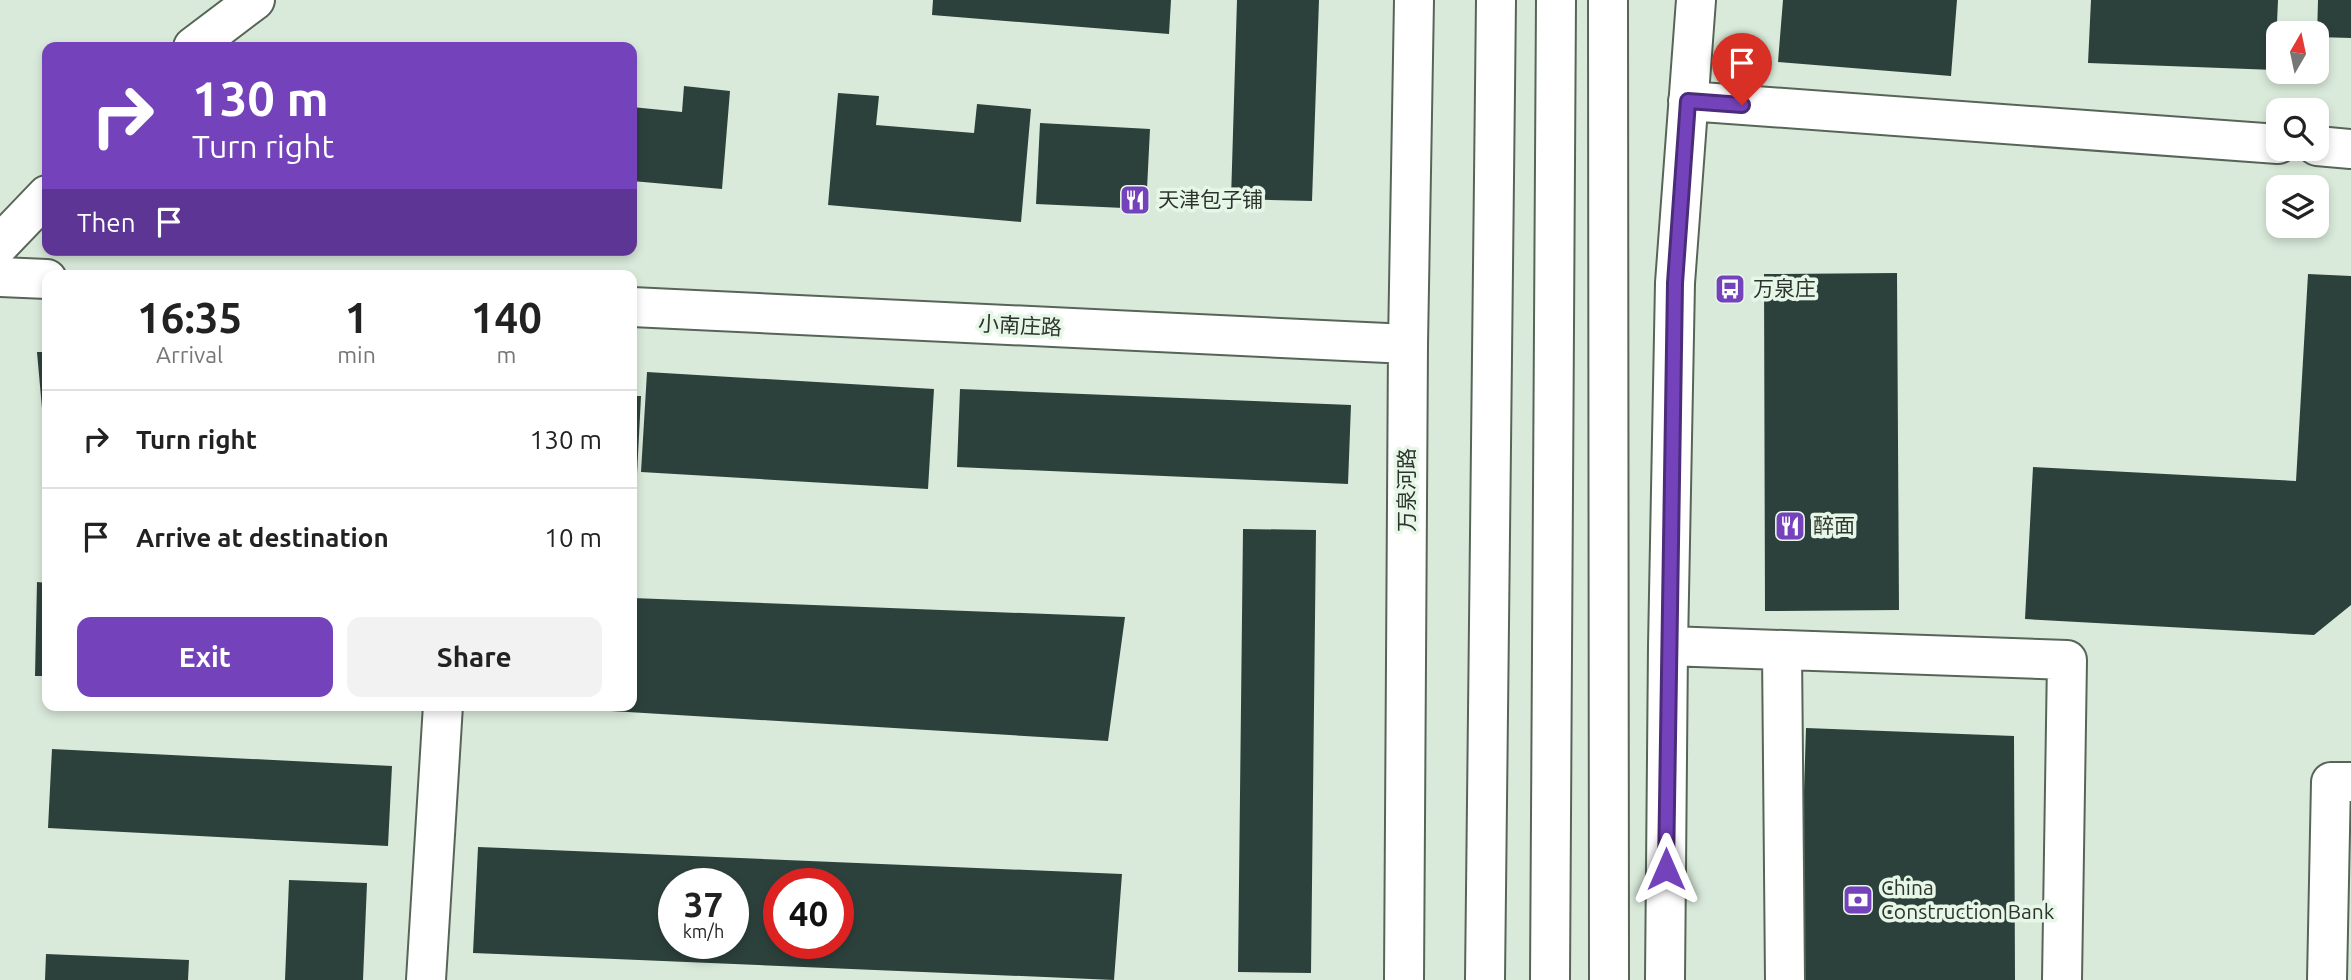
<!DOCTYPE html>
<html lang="en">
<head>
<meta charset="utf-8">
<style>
  :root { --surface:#fff; --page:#f2f2f2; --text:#222; --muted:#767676; --line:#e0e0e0; --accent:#7443bb }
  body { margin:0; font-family:Ubuntu,"Noto Sans SC",sans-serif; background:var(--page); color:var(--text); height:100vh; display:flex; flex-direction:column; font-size:26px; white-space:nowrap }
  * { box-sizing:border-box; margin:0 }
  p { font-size:23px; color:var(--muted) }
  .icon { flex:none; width:38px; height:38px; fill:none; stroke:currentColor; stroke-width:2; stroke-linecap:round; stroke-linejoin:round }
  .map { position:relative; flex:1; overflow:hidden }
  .panel { position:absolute; left:42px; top:270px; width:595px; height:441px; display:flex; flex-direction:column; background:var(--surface); border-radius:14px; box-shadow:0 4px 10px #0003 }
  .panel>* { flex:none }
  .banner { position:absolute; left:42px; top:42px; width:595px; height:214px; border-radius:14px; box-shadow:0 4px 10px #0003; background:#7443bb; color:#fff; overflow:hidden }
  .needle { width:46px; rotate:9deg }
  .controls { position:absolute; left:2266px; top:21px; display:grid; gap:14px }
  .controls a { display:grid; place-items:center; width:63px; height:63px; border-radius:14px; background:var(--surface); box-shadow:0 4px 10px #0003; font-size:35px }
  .speed { position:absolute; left:658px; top:868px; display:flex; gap:14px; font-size:35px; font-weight:700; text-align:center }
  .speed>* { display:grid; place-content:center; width:91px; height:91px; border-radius:50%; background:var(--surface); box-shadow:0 4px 10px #0003; line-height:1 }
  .speed small { font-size:18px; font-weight:400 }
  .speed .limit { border:10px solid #d22; background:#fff; color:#111 }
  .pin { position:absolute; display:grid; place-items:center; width:60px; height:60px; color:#fff; margin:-72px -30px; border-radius:50% 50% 50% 0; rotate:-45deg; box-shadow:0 0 7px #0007 }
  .pin .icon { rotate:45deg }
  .me { position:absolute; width:77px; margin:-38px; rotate:0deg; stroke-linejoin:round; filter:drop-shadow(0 0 5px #0008) }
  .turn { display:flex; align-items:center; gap:24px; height:147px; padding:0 35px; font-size:32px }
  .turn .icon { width:91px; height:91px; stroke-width:2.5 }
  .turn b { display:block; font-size:49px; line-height:60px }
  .then { display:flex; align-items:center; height:66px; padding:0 35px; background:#0003; gap:14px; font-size:26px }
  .eta { display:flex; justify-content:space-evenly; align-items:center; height:119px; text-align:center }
  .eta b { font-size:42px; font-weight:700; line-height:49px }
  .button { display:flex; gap:14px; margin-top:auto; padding:14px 35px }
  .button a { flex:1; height:80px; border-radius:14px; background:var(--accent); color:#fff; font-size:28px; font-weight:700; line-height:80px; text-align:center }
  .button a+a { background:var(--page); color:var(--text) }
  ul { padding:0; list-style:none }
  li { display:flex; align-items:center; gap:21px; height:98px; padding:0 35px; border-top:2px solid var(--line) }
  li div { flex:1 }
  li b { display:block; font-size:26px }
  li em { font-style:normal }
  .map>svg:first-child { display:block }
  .building { fill:#2d413c; fill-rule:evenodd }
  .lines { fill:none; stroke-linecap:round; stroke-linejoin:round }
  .minor-casing { stroke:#576558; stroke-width:42 }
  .highway-casing { stroke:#576558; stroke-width:42 }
  .minor { stroke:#fff; stroke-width:38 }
  .highway { stroke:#fff; stroke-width:38 }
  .route-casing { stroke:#4b2c7a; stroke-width:18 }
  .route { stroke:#7443bb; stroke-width:12 }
  .labels { text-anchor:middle; stroke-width:7; stroke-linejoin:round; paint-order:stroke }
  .poi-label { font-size:21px; fill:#2d332d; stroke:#e6f7e7; text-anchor:start }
  .street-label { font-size:21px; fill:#2d332d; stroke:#e6f7e7 }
</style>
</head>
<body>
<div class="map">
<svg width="2351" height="980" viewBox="0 0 2351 980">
  <rect width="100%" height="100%" fill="#d9eada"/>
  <path class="building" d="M933,0H1171L1169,34L932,15Z
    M1237,0H1319L1312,201L1231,199Z
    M1783,0H1957L1951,76L1778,62Z
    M2091,0H2278L2275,70L2088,63Z
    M2318,0H2351V38L2317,37Z
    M684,86L730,91L722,189L632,181V107L682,112Z
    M838,93L879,96L876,125L974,133L977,104L1031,109L1021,222L828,205Z
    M1040,123L1150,129L1146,209L1036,204Z
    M1897,273L1899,610L1765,611L1764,274Z
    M2308,274L2351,276V605L2314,635L2025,619L2033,467L2296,481Z
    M37,352H47V442H45Z
    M647,372L934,389L928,489L641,472Z
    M960,389L1351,405L1348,484L957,467Z
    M632,396H641L636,494L632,504Z
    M1243,529L1316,530L1311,973L1238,972Z
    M37,582L47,583V676H35Z
    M632,598L1125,617L1108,741L545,707V705H632Z
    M1806,728L2014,736L2015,980H1798Z
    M52,749L392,766L388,846L48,828Z
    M478,847L1122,874L1114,980L473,953ZM674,884H733V943H674ZM779,884H838V943H779Z
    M289,880L367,883L363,980H285Z
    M46,954L189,960L188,980H45Z"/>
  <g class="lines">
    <g class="minor-casing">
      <path id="minor" d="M193,47L255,0
        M1688,101L2278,144
        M2317,146L2351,149
        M0,244L47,195
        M0,277L47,279
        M632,307L1408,344
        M1668,646L2067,660L2062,980
        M1782,650L1785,980
        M426,980L443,705
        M1404,980L1408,344L1414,0
        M1665,980L1668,646L1675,283L1696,0
        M2327,980L2331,782H2351"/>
    </g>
    <g class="highway-casing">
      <path id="highway" d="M1608,0L1609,980
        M1485,980L1496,0
        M1550,980L1556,0"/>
    </g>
    <use href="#minor" class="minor"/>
    <use href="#highway" class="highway"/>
  </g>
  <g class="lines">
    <g class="route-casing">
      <path id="route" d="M1666,869L1675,283L1688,101L1742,105"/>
    </g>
    <use href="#route" class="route"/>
  </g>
  <defs>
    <g id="restaurant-square" transform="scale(1.575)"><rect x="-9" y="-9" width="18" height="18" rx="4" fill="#7443bb" stroke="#e6f7e7"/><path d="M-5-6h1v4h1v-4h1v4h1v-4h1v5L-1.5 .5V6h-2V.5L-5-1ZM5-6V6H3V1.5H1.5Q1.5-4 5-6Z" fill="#fff"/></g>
    <g id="bus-square" transform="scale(1.575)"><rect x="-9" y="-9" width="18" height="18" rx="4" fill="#7443bb" stroke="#e6f7e7"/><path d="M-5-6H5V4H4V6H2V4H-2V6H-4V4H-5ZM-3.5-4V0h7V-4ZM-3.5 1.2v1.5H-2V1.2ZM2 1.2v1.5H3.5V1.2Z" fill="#fff"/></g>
    <g id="bank-square" transform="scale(1.575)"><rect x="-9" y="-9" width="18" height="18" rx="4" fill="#7443bb" stroke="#e6f7e7"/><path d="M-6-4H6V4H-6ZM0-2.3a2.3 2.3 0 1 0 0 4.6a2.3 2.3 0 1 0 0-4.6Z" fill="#fff"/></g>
  </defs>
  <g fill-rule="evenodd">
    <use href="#restaurant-square" x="1135" y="200"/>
    <use href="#bus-square" x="1730" y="289"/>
    <use href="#restaurant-square" x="1790" y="526"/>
    <use href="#bank-square" x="1858" y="900"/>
  </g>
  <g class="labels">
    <g class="poi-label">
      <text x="1158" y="207">天津包子铺</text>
      <text x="1753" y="296">万泉庄</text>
      <text x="1813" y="533">醉面</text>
      <text x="1881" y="895">China<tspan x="1881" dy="24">Construction Bank</tspan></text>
    </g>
    <g class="street-label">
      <text transform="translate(1020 326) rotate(3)" y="7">小南庄路</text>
      <text transform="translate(1407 490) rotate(-90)" y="7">万泉河路</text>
    </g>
  </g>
</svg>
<div class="controls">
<a><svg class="needle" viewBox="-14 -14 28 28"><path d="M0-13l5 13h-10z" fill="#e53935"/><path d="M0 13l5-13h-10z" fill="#767676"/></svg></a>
<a><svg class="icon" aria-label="search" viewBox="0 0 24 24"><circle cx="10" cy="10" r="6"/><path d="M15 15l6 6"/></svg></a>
<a><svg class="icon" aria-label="layers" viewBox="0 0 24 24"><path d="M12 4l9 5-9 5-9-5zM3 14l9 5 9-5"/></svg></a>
</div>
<div class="speed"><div>37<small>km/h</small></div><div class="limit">40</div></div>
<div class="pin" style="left:1742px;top:105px;background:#d93025"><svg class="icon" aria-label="arrive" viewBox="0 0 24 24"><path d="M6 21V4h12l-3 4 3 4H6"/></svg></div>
<svg class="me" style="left:1666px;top:869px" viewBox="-20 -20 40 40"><path d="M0-17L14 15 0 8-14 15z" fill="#7443bb" stroke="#fff" stroke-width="4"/></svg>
<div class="banner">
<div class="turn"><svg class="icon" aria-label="right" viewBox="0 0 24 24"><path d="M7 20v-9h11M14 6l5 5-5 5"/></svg><div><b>130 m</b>Turn right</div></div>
<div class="then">Then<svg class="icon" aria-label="arrive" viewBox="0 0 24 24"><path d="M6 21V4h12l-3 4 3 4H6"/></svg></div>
</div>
<section class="panel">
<div class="eta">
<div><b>16:35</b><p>Arrival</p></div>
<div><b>1</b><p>min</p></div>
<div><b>140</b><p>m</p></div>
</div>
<ul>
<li><svg class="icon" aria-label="right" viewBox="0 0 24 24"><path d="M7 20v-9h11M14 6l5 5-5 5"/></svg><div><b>Turn right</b></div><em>130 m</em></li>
<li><svg class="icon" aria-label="arrive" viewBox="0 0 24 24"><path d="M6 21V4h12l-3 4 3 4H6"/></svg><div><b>Arrive at destination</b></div><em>10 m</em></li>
</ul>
<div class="button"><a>Exit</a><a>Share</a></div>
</section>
</div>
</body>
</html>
